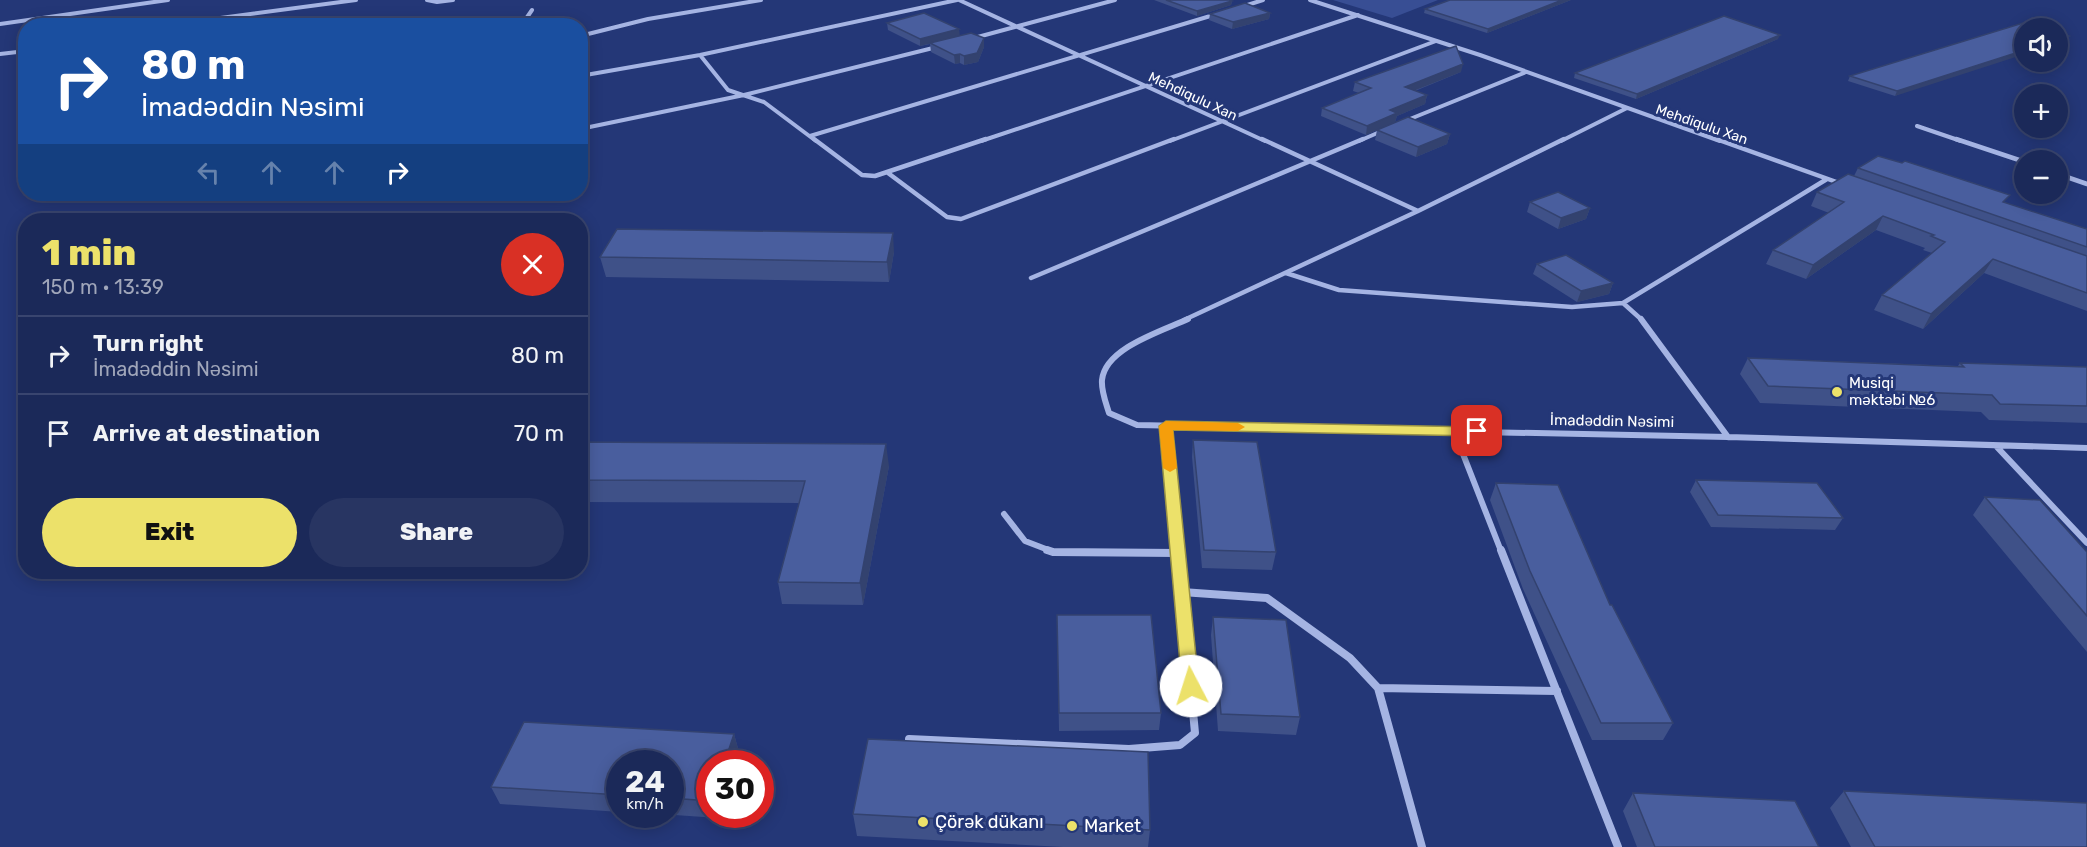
<!DOCTYPE html>
<html lang="en">
<head>
<meta charset="utf-8">
<style>
  :root { --surface:#1b2959; --page:#283562; --text:#f1f3f6; --muted:#a0a6ba; --line:#39456f; --accent:#ece16a }
  body { margin:0; font-family:Rubik,sans-serif; background:var(--page); color:var(--text); height:100vh; display:flex; flex-direction:column; font-size:22px; white-space:nowrap }
  * { box-sizing:border-box; margin:0 }
  p { font-size:20px; color:var(--muted) }
  .icon { flex:none; width:33px; height:33px; fill:none; stroke:currentColor; stroke-width:2; stroke-linecap:round; stroke-linejoin:round }
  .map { position:relative; flex:1; overflow:hidden }
  .drawer { position:absolute; left:18px; top:213px; width:570px; height:366px; display:flex; flex-direction:column; background:var(--surface); border-radius:24px; box-shadow:0 3px 15px #0003,0 0 0 2px var(--line) }
  .drawer>* { flex:none }
  .top-card { position:absolute; left:18px; top:18px; width:570px; height:183px; border-radius:24px; box-shadow:0 3px 15px #0003,0 0 0 2px var(--line); background:#1a4fa0; color:#fff; overflow:hidden }
  .controls { position:absolute; left:2014px; top:18px; display:grid; gap:12px }
  .controls a { display:grid; place-items:center; width:54px; height:54px; border-radius:50%; background:var(--surface); box-shadow:0 3px 15px #0003,0 0 0 2px var(--line); font-size:30px }
  .speed { position:absolute; left:606px; top:750px; display:flex; gap:12px; font-size:30px; font-weight:700; text-align:center }
  .speed>* { display:grid; place-content:center; width:78px; height:78px; border-radius:50%; background:var(--surface); box-shadow:0 3px 15px #0003,0 0 0 2px var(--line); line-height:1 }
  .speed small { font-size:15px; font-weight:400 }
  .speed .limit { border:9px solid #d22; background:#fff; color:#111 }
  .pin { position:absolute; display:grid; place-items:center; width:51px; height:51px; color:#fff; margin:-26px; border-radius:12px; box-shadow:0 3px 9px #0006 }
  .me { position:absolute; width:66px; margin:-33px; rotate:355deg; stroke-linejoin:round; filter:drop-shadow(0 0 4px #0008) }
  .turn { display:flex; align-items:center; gap:21px; height:126px; padding:0 24px; font-size:27px }
  .turn .icon { width:78px; height:78px; stroke-width:2.5 }
  .turn b { display:block; font-size:42px; line-height:51px }
  .lanes { display:flex; align-items:center; height:57px; padding:0 24px; background:#0003; justify-content:center; gap:30px; direction:ltr }
  .lanes .off { opacity:.35 }
  .round { display:grid; place-items:center; flex:none; width:63px; height:63px; border-radius:32px; background:var(--page) }
  .summary { display:flex; align-items:center; justify-content:space-between; height:102px; padding:0 24px }
  h1 { font-size:36px; font-weight:800; line-height:45px; color:var(--accent) }
  .cta { display:flex; gap:12px; margin-top:auto; padding:12px 24px }
  .cta a { flex:1; height:69px; border-radius:36px; background:var(--accent); color:#111; font-size:24px; font-weight:800; line-height:69px; text-align:center }
  .cta a+a { background:var(--page); color:var(--text) }
  ul { padding:0; list-style:none }
  li { display:flex; align-items:center; gap:18px; height:78px; padding:0 24px; border-top:2px solid var(--line) }
  li div { flex:1 }
  li b { display:block; font-size:22px }
  li em { font-style:normal }
  .map>svg:first-child { display:block }
  .green { fill:#384e94 }
  .lines { fill:none; stroke-linecap:round; stroke-linejoin:round }
  .street-far3 { stroke:#a5b4e3; stroke-width:4 }
  .street-far2 { stroke:#a5b4e3; stroke-width:4.5 }
  .street-far1 { stroke:#a5b4e3; stroke-width:6 }
  .street { stroke:#a5b4e3; stroke-width:8 }
  .wall { fill:#3f5188 }
  .shaded-wall { fill:#33426f }
  .building { fill:#495e9e; stroke:#33426f; stroke-width:1.5 }
  .route { fill:#ece16a; stroke:#999245; stroke-width:1.5 }
  .slow { fill:#f59e0b }
  .poi-dot { fill:#ece16a; stroke:#243777; stroke-width:2 }
  .labels { text-anchor:middle; stroke-width:6; stroke-linejoin:round; paint-order:stroke }
  .far-street-label { font-size:14px; fill:#fff; stroke:#243777 }
  .poi-label { font-size:15px; fill:#fff; stroke:#243777; text-anchor:start }
  .street-label { font-size:15px; fill:#fff; stroke:#243777 }
  .near-poi-label { font-size:18px; fill:#fff; stroke:#243777; text-anchor:start }
</style>
</head>
<body>
<div class="map">
<svg width="2087" height="847" viewBox="0 0 2087 847">
  <rect width="100%" height="100%" fill="#243777"/>
  <path class="green" d="M1333,0H1438L1392,18Z"/>
  <g class="lines">
    <path class="street-far3" d="M427,0L437,2L453,0
      M959,0L1265,141
      M1310,0L1480,55L1720,141
      M1241,7L1263,0
      M0,24L168,0
      M160,26L356,0
      M521,26L532,10
      M580,36L648,19L761,0
      M974,38L1115,0
      M0,54L26,51
      M700,55L728,90L764,102L816,141
      M580,76L700,55L957,0
      M1405,121L1526,72
      M1917,126L1961,141
      M580,129L744,95L937,47
      M810,136L1217,14
      M981,141L1358,15
      M1170,141L1436,41
      M1359,141L1382,131
      M1561,141L1627,108"/>
    <path class="street-far2" d="M814,139L862,175L875,176L986,139
      M1262,139L1418,211
      M1716,139L1842,184
      M1956,139L2025,162
      M888,173L947,217L961,219L1174,139
      M2058,174L2087,184
      M1286,273L1339,290L1572,307L1623,303L1827,179
      M1031,278L1363,139
      M1623,303L1642,320
      M1184,320L1418,211L1564,139"/>
    <path class="street-far1" d="M1188,319C1162,331 1105,348 1102,380C1101,391 1106,403 1109,413L1137,425L1728,437L2087,448
      M1641,319L1728,437
      M1166,426L1178,551
      M1454,431L1501,551
      M1996,446L2087,543
      M1004,514L1025,541L1051,551"/>
    <path class="street" d="M1047,550L1053,552L1178,553
      M1501,550L1618,847
      M1182,592L1267,598L1350,658L1378,688L1422,847
      M1378,688L1557,691
      M909,739L1129,749L1180,745L1195,733L1178,550"/>
  </g>
  <path class="wall" d="M1154,0H1229L1232,1L1231,5L1197,16Z
    M1571,0L1487,33L1424,13L1425,9Z
    M1270,13L1269,19L1232,29L1209,20L1210,14Z
    M887,23L960,36L984,47L978,62L964,65L960,63L955,64L931,52L930,44L920,46L888,30Z
    M2043,28L1895,96L1848,81L1850,76Z
    M1778,39L1636,99L1574,78L1575,73Z
    M1461,72L1415,91L1427,95L1425,104L1397,116L1395,122L1366,135L1321,116L1322,108L1359,93L1353,91L1355,82Z
    M1377,130L1450,134L1447,144L1416,157L1375,140Z
    M1858,168L2006,203L2087,229V311L1984,273L1923,329L1874,310L1882,295L1932,253L1923,250L1925,248L1876,230L1806,279L1766,264L1773,250L1829,213L1811,206L1817,192L1854,176Z
    M1530,202L1590,208L1586,219L1558,229L1527,212Z
    M894,252L889,282L606,277L600,257Z
    M1537,264L1613,283L1609,294L1577,302L1533,274Z
    M1748,358L1958,366L1960,363L2087,367V423L1989,420L1981,412L1760,403L1740,374Z
    M1193,440L1276,552L1272,570L1202,568L1192,457Z
    M580,442L889,466L863,605L782,604L778,582L799,503L580,502Z
    M1696,480L1843,518L1835,530L1711,527L1690,492Z
    M1496,483L1610,605L1673,723L1663,740H1592L1523,589L1490,500Z
    M1985,497L2087,552V652L1973,515Z
    M1057,615L1161,713L1159,730L1059,731Z
    M1213,617L1300,717L1296,735L1218,731L1211,635Z
    M734,734L739,752L710,764V814H719L718,818L660,814H670V764H620V812L500,804L491,787Z
    M1844,791L2087,847H1851L1830,808Z
    M1633,793L1819,847H1637L1623,811Z
    M853,814L1150,830L1148,847H1063L857,836Z"/>
  <path class="shaded-wall" d="M1562,0H1571L1487,33L1488,29Z
    M1232,1L1231,5L1197,16V11Z
    M1270,13L1269,19L1232,29L1233,22Z
    M959,29L960,36L920,46V39Z
    M1780,35L1778,39L1636,99L1637,94Z
    M2069,36L2067,40L2058,43V40Z
    M984,38V47L978,62L964,65V56Z
    M2025,50V54L1895,96L1897,91Z
    M960,54V63L955,64L954,55Z
    M1463,64L1461,72L1403,95L1405,87Z
    M1427,95L1425,104L1397,116L1395,122L1366,135L1367,126L1390,110Z
    M1450,134L1447,144L1416,157L1418,147Z
    M1590,208L1586,219L1558,229L1561,218Z
    M1883,216L1876,230L1806,279L1813,265Z
    M893,233L894,252L889,282L887,262Z
    M1993,259L1984,273L1923,329L1931,314Z
    M1613,283L1609,294L1577,302L1581,291Z
    M886,444L889,466L863,605L860,583Z
    M734,734L739,752L735,764H724Z"/>
  <path class="building" d="M1166,0H1229L1232,1L1197,11Z
    M1450,0H1562L1488,29L1425,9Z
    M1245,3L1270,13L1233,22L1210,14Z
    M924,13L959,29L920,39L887,23Z
    M1724,16L1780,35L1637,94L1575,73Z
    M2023,23L2043,28H2025V50L1897,91L1850,76Z
    M971,33L984,38L977,53L964,56L960,54L954,55L930,43Z
    M2058,33L2069,36L2058,40Z
    M1456,46L1463,64L1405,87L1427,95L1390,110L1397,113L1367,126L1322,108L1371,88L1355,82Z
    M1408,117L1450,134L1418,147L1377,130Z
    M1878,156L1902,163L1905,161L2010,195L2003,202L2087,229V247L1858,168Z
    M1848,174L2087,256V293L1993,259L1931,314L1882,295L1945,242L1931,236L1934,235L1883,216L1813,265L1773,250L1844,202L1817,192Z
    M1558,192L1590,208L1561,218L1530,202Z
    M617,229L893,233L887,262L600,257Z
    M1566,255L1613,283L1581,291L1537,264Z
    M1748,358L1964,367L1960,363L2087,367V406L2000,404L1992,395L1768,386Z
    M1193,440L1257,442L1276,552L1204,550Z
    M580,442L886,444L860,583L778,582L805,481L580,480Z
    M1696,480L1817,483L1843,518L1718,515Z
    M1496,483L1558,485L1610,605H1612L1673,723H1601L1530,571Z
    M1985,497L2040,500L2087,552V616Z
    M1057,615H1151L1161,713H1059Z
    M1213,617L1286,620L1300,717L1221,714Z
    M524,722L734,734L724,764H710V801L670,798V764H620V795L491,787Z
    M868,739L1148,752L1150,830L853,814Z
    M1844,791L2087,803V847H1875Z
    M1633,793L1795,801L1819,847H1655Z"/>
  <path class="route" d="M1166,421L1477,427L1484,431L1477,436L1173,430L1199,686L1197,691L1191,693L1184,691L1182,686L1159,426Z"/>
  <path class="slow" d="M1166,421L1238,423L1245,427L1238,431L1173,430L1177,468L1170,472L1163,468L1159,426Z"/>
  <g class="poi-dot">
    <circle cx="1837" cy="392" r="6"/>
    <circle cx="923" cy="822" r="6"/>
    <circle cx="1072" cy="826" r="6"/>
  </g>
  <g class="labels">
    <g class="far-street-label">
      <text transform="translate(1193 96) rotate(25)" y="5">Mehdiqulu Xan</text>
      <text transform="translate(1702 124) rotate(19)" y="5">Mehdiqulu Xan</text>
    </g>
    <g class="poi-label">
      <text x="1849" y="388">Musiqi<tspan x="1849" dy="17">məktəbi №6</tspan></text>
    </g>
    <g class="street-label">
      <text transform="translate(1612 421) rotate(1)" y="5">İmadəddin Nəsimi</text>
    </g>
    <g class="near-poi-label">
      <text x="935" y="828">Çörək dükanı</text>
      <text x="1084" y="832">Market</text>
    </g>
  </g>
</svg>
<div class="controls">
<a><svg class="icon" aria-label="sound" viewBox="0 0 24 24"><path d="M4 9h4l5-4v14l-5-4H4zM17 9q2 3 0 6"/></svg></a>
<a>+</a>
<a>−</a>
</div>
<div class="speed"><div>24<small>km/h</small></div><div class="limit">30</div></div>
<div class="pin" style="left:1477px;top:431px;background:#d93025"><svg class="icon" aria-label="arrive" viewBox="0 0 24 24"><path d="M6 21V4h12l-3 4 3 4H6"/></svg></div>
<svg class="me" style="left:1191px;top:686px" viewBox="-20 -20 40 40"><circle r="19" fill="#fff"/><path d="M0-13L10 11 0 6-10 11z" fill="#ece16a"/></svg>
<div class="top-card">
<div class="turn"><svg class="icon" aria-label="right" viewBox="0 0 24 24"><path d="M7 20v-9h11M14 6l5 5-5 5"/></svg><div><b>80 m</b>İmadəddin Nəsimi</div></div>
<div class="lanes"><svg class="icon off" aria-label="left" viewBox="0 0 24 24"><path d="M17 20v-9H6M10 6l-5 5 5 5"/></svg><svg class="icon off" aria-label="ahead" viewBox="0 0 24 24"><path d="M12 20V5M6 11l6-6 6 6"/></svg><svg class="icon off" aria-label="ahead" viewBox="0 0 24 24"><path d="M12 20V5M6 11l6-6 6 6"/></svg><svg class="icon" aria-label="right" viewBox="0 0 24 24"><path d="M7 20v-9h11M14 6l5 5-5 5"/></svg></div>
</div>
<section class="drawer">
<div class="summary"><div><h1>1 min</h1><p>150 m · 13:39</p></div><a class="round" style="background:#d93025;color:#fff"><svg class="icon" aria-label="close" viewBox="0 0 24 24"><path d="M6 6l12 12M18 6L6 18"/></svg></a></div>
<ul>
<li><svg class="icon" aria-label="right" viewBox="0 0 24 24"><path d="M7 20v-9h11M14 6l5 5-5 5"/></svg><div><b>Turn right</b><p>İmadəddin Nəsimi</p></div><em>80 m</em></li>
<li><svg class="icon" aria-label="arrive" viewBox="0 0 24 24"><path d="M6 21V4h12l-3 4 3 4H6"/></svg><div><b>Arrive at destination</b></div><em>70 m</em></li>
</ul>
<div class="cta"><a>Exit</a><a>Share</a></div>
</section>
</div>
</body>
</html>
